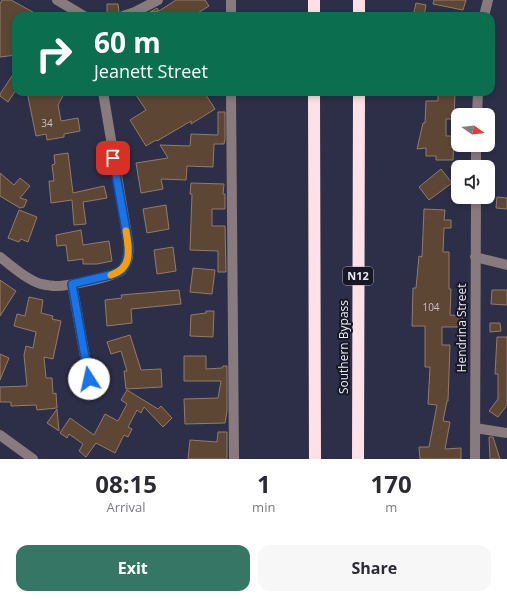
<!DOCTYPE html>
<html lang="en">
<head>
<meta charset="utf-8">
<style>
  :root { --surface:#fff; --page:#f7f7f7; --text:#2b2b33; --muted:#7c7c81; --accent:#357764 }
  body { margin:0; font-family:"Open Sans",sans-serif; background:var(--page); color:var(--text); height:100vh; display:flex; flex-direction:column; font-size:15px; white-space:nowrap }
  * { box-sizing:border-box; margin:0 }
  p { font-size:13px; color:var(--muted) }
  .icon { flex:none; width:22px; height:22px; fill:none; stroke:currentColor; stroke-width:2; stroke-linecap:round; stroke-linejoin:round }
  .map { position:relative; height:459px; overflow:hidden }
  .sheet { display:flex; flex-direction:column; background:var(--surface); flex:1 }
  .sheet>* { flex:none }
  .guide { position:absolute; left:12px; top:12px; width:483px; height:84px; border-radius:12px; box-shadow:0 2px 6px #0003; background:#0b6e4f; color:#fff; overflow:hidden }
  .needle { width:26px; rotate:104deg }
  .tools { position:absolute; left:451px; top:108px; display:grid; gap:8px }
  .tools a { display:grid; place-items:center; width:44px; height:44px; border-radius:8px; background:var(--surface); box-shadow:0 2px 6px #0003; font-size:20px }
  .pin { position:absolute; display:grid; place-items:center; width:34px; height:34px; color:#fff; margin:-17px; border-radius:8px; box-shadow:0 2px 6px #0006 }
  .me { position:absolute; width:44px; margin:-22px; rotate:350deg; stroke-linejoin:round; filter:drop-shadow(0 0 3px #0008) }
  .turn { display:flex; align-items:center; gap:14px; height:84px; padding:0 16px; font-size:18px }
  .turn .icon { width:52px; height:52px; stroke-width:2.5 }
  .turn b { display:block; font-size:28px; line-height:34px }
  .eta { display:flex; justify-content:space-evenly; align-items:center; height:68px; text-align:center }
  .eta b { font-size:24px; font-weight:700; line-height:28px }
  .button { display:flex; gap:8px; margin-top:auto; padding:8px 16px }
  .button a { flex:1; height:46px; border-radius:12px; background:var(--accent); color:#fff; font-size:16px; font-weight:700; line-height:46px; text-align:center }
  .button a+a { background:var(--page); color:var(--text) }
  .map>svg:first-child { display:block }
  .building { fill:#5e4635; stroke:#957a68 }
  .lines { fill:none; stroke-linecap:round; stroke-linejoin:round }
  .minor { stroke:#897a7d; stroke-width:10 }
  .highway { stroke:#ffe0e6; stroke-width:12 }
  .route-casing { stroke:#114b97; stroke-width:10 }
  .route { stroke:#1a73e8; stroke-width:7 }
  .slow { stroke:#f59e0b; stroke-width:7 }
  .labels { text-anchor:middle; stroke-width:4; stroke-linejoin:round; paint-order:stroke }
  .number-label { font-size:10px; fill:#c5c1c9 }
  .shield { fill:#171823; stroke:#a9abba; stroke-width:1 }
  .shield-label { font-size:11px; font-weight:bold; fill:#e7eafa }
  .street-label { font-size:12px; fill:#e7eafa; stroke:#171823 }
</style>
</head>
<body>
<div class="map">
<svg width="507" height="459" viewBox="0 0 507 459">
  <rect width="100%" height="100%" fill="#2c2f47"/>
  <path class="building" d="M2,0H11L40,16H16V55L0,57V4Z
    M176,0H205L209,6L193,16H151L158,11L150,12L157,8L159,11Z
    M434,0H466L463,10L433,4Z
    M416,3L426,5L424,16H413Z
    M107,4H118L119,11L117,14H107Z
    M16,70V90L8,102L0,96V94Z
    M27,92H65L58,105L61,121L78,118L80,131L64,134V137L47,140L46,134L36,136Z
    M134,92H204L215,109L191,124V121L157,141L156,140L146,146L130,120L146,110Z
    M438,92H455L454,119H446V136H454L453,160H436V156H426V148L417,149L423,123H425L426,101H438Z
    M218,112H225V139L224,144H214L213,167L187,166L186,180L161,179L163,189L141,193L136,163L168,158L160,145L190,146L191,134L218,135Z
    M68,153L73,193L104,186L107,198L83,202L86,224L74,225L72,200L51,203L49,181H54L52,165L55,164L54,155Z
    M441,169L452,183L429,200L419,187Z
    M0,173L14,185L20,178L30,186L20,198L27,200L24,207L20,208L0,196Z
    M191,183L224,184L223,194H225V209H212V226H225L226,272H218V251L190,250L192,194H190Z
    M497,197L507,198V209L496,208Z
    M166,205L169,229L147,233L143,209Z
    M424,209L445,210L444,220H451V228H444L443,252H449V289H451L450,315L463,316L462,327H442V345H450L448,401H447L443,421L450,422L445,449L461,448V459H420L419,447H429L437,405L428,404L430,367H425V326H412L413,288H416L419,256L422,257Z
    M19,210L37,217L28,242L21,239L19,242L8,238Z
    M81,230L83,245L109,241L112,261L97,264H83V259L68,261L66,245L57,246L56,235Z
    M173,247L176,271L157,274L154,250Z
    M193,268L215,270L212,294L190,292Z
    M0,280L16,291L0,316Z
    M179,290L181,304L131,309L132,323L107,326L105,300L122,298L121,295Z
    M492,290H507V305L491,304Z
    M29,297L43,300L41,313L53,316L52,319L61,321L53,359L44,357L46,378H52L53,394L56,393L57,408L37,410L36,405L11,406V402H0V387L27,386L24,355L26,346L33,348L36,332L14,326L17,314L25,316Z
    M206,311H214L213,337L190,336L191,315L206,313Z
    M490,323H500L501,331L490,332Z
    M130,335L141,370L161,369L162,387L126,389L124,371H127L121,351L111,354L107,342Z
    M497,337H507V405L498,417L489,411L498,399V374H495Z
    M0,354L9,358L0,380Z
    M184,356H206V369L222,368L223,366H227V411L225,423L185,424L184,399L218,398L221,381H184Z
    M127,390L158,409L161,406L172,418L163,427L144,407L141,413L137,410L128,427L132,429L128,437L124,435L115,453L96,443L86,457L79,451L83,444L69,434L67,438L60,433L70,418L94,435L105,414L118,421L127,404L121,400Z
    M57,409L59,431L47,423Z
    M218,432H227V459H188L190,440L217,442Z
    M489,437H493L500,459H490Z"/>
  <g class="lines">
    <path class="minor" d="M57,0L84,16
      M231,0V16
      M123,16L135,12L158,0
      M484,16L488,0
      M231,92L234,459
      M477,115L478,92
      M476,167V145
      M0,257C13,267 26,279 41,284C46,285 51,286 56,286C68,286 114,277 122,270C128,264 128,255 129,247L103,92
      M475,257L507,265
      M72,284L89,379
      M475,428L507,433
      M0,435L33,459
      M475,459L476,197"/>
    <path class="highway" d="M314,0V16
      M359,0V16
      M314,92L315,459
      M358,459L359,92"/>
  </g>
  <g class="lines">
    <g class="route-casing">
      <path id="route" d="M89,379L72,284L114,274L122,270L126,264L129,247L113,158"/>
    </g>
    <use href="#route" class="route"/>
    <path class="slow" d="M111,275C133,268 129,250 126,231"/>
  </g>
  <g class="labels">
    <g class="number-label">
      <text x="47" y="127">34</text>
      <text x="431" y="311">104</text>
    </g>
    <rect class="shield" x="343" y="267" width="30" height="18" rx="3"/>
    <g class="shield-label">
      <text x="358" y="280">N12</text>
    </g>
    <g class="street-label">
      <text transform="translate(462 328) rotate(-90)" y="4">Hendrina Street</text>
      <text transform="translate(344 347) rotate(-90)" y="4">Southern Bypass</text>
    </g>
  </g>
</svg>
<div class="tools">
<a><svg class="needle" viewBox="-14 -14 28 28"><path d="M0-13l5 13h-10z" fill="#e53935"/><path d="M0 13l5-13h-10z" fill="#7c7c81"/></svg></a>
<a><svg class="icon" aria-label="sound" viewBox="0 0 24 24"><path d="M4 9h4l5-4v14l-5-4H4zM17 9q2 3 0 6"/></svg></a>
</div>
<div class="pin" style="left:113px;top:158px;background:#d93025"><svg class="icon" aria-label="arrive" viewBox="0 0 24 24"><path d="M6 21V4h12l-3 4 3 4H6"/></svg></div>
<svg class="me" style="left:89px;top:379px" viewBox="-20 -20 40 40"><circle r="19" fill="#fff"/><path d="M0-13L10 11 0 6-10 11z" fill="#1a73e8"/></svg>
<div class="guide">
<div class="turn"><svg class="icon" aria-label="right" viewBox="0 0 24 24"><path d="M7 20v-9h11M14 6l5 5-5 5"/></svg><div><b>60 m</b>Jeanett Street</div></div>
</div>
</div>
<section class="sheet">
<div class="eta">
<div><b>08:15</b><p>Arrival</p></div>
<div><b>1</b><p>min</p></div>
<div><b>170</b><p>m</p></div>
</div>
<div class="button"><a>Exit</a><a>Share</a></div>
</section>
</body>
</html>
